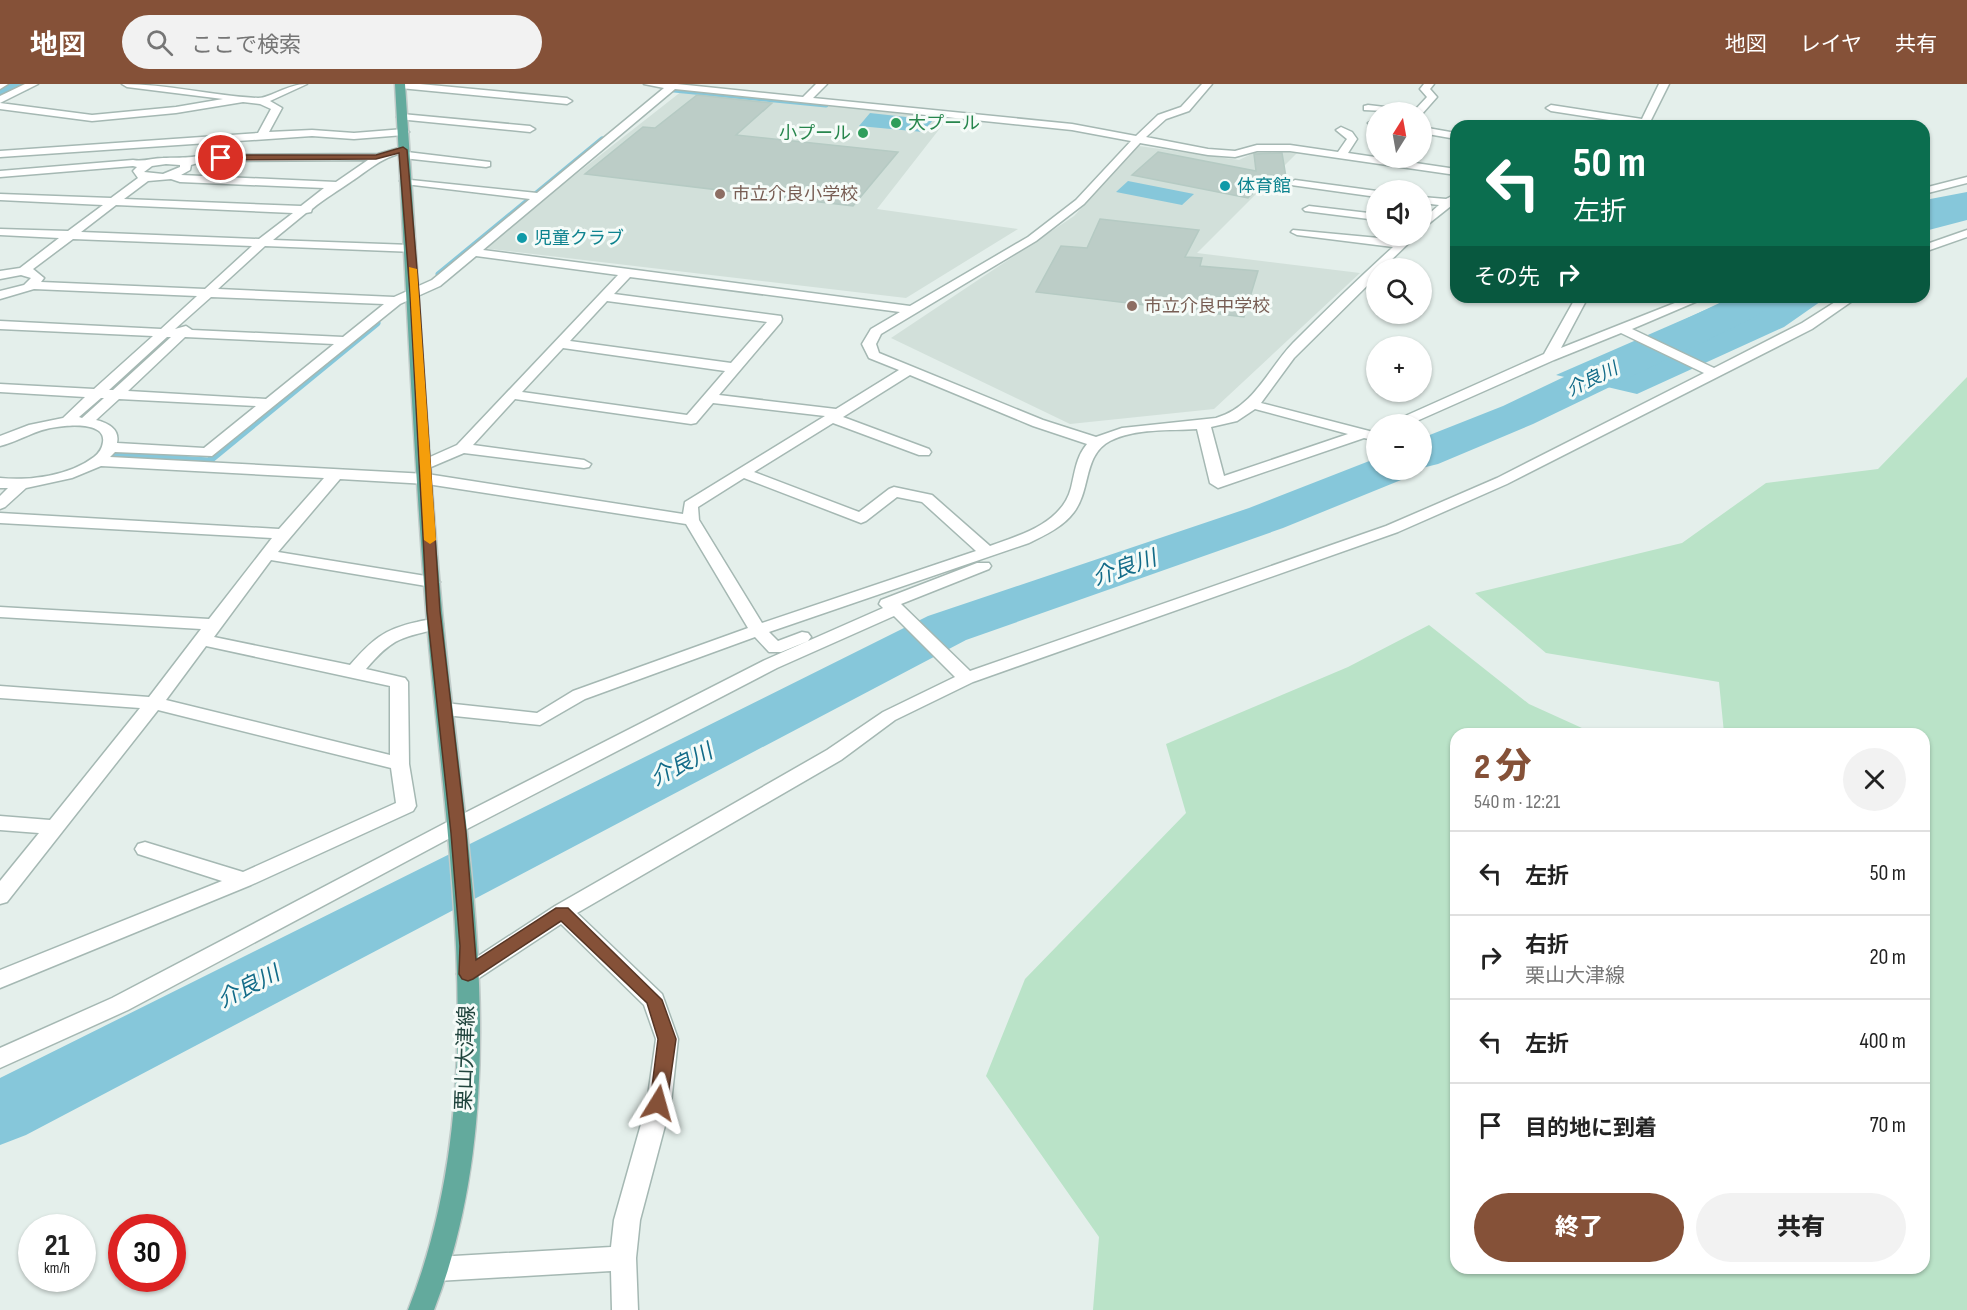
<!DOCTYPE html>
<html lang="ja">
<head>
<meta charset="utf-8">
<style>
  :root { --surface:#fff; --page:#f2f2f2; --text:#222; --muted:#767676; --line:#e0e0e0; --accent:#855138 }
  body { margin:0; font-family:"Sofia Sans Condensed","Noto Sans JP",sans-serif; background:var(--page); color:var(--text); height:100vh; display:flex; flex-direction:column; font-size:22px; white-space:nowrap }
  * { box-sizing:border-box; margin:0 }
  p { font-size:20px; color:var(--muted) }
  .icon { flex:none; width:33px; height:33px; fill:none; stroke:currentColor; stroke-width:2; stroke-linecap:round; stroke-linejoin:round }
  .map { position:relative; flex:1; overflow:hidden }
  .side { position:absolute; left:1450px; top:644px; width:480px; height:546px; display:flex; flex-direction:column; background:var(--surface); border-radius:18px; box-shadow:0 2px 4px #0004 }
  .side>* { flex:none }
  .banner { position:absolute; left:1450px; top:36px; width:480px; height:183px; border-radius:18px; box-shadow:0 2px 4px #0004; background:#0b6e4f; color:#fff; overflow:hidden }
  .needle { width:39px; rotate:11deg }
  .controls { position:absolute; left:1366px; top:18px; display:grid; gap:12px }
  .controls a { display:grid; place-items:center; width:66px; height:66px; border-radius:50%; background:var(--surface); box-shadow:0 2px 4px #0004; font-size:30px }
  .speed { position:absolute; left:18px; top:1130px; display:flex; gap:12px; font-size:30px; font-weight:700; text-align:center }
  .speed>* { display:grid; place-content:center; width:78px; height:78px; border-radius:50%; background:var(--surface); box-shadow:0 2px 4px #0004; line-height:1 }
  .speed small { font-size:15px; font-weight:400 }
  .speed .limit { border:9px solid #d22; background:#fff; color:#111 }
  .pin { position:absolute; display:grid; place-items:center; width:51px; height:51px; color:#fff; margin:-26px; border:3px solid #fff; border-radius:50%; box-shadow:0 2px 6px #0007 }
  .me { position:absolute; width:66px; margin:-33px; rotate:8deg; stroke-linejoin:round; filter:drop-shadow(0 0 4px #0008) }
  .turn { display:flex; align-items:center; gap:21px; height:126px; padding:0 24px; font-size:27px }
  .turn .icon { width:78px; height:78px; stroke-width:2.5 }
  .turn b { display:block; font-size:42px; line-height:51px }
  .then { display:flex; align-items:center; height:57px; padding:0 24px; background:#0003; gap:12px; font-size:22px }
  .round { display:grid; place-items:center; flex:none; width:63px; height:63px; border-radius:32px; background:var(--page) }
  .head { display:flex; align-items:center; justify-content:space-between; height:102px; padding:0 24px }
  h1 { font-size:36px; font-weight:800; line-height:45px; color:var(--accent) }
  .button { display:flex; gap:12px; margin-top:auto; padding:12px 24px }
  .button a { flex:1; height:69px; border-radius:36px; background:var(--accent); color:#fff; font-size:24px; font-weight:800; line-height:69px; text-align:center }
  .button a+a { background:var(--page); color:var(--text) }
  ul { padding:0; list-style:none }
  li { display:flex; align-items:center; gap:18px; height:84px; padding:0 24px; border-top:2px solid var(--line) }
  li div { flex:1 }
  li b { display:block; font-size:22px }
  li em { font-style:normal }
  header { display:flex; align-items:center; gap:36px; box-sizing:border-box; height:84px; padding:0 30px; background:var(--accent); color:#fff }
  header strong { font-size:28px }
  nav { display:flex; gap:33px; margin-inline-start:auto; font-size:21px }
  .search { width:420px; height:54px; background:var(--page); display:flex; align-items:center; gap:15px; box-sizing:border-box; padding:0 21px; border-radius:33px; color:var(--muted); font-size:22px }
  .map>svg:first-child { display:block }
  .built { fill:#d2e0da }
  .green { fill:#bae3c8 }
  .water { fill:#86c7da }
  .lines { fill:none; stroke-linecap:round; stroke-linejoin:round }
  .stream-far1 { stroke:#86c7da; stroke-width:5 }
  .stream { stroke:#86c7da; stroke-width:7 }
  .river { fill:#86c7da; fill-rule:evenodd }
  .building { fill:#bccdc7; stroke:#b5cac3; stroke-width:1.5 }
  .minor-casing { stroke:#a5b8b3; stroke-width:3 }
  .major-casing { stroke:#c1cbc9; stroke-width:3 }
  .minor { fill:#fff; fill-rule:evenodd }
  .major { fill:#63aa9d; fill-rule:evenodd }
  .route { fill:#855138; stroke:#563524; stroke-width:1.5 }
  .slow { fill:#f59e0b }
  .leisure-dot { fill:#2e9e5b; stroke:#f5fbf8; stroke-width:2 }
  .culture-dot { fill:#0f9aa8; stroke:#f5fbf8; stroke-width:2 }
  .education-dot { fill:#8d6e63; stroke:#f5fbf8; stroke-width:2 }
  .labels { text-anchor:middle; stroke-width:6; stroke-linejoin:round; paint-order:stroke }
  .far-leisure-label { font-size:18px; fill:#27864d; stroke:#f5fbf8; text-anchor:start }
  .far-culture-label { font-size:18px; fill:#0d838f; stroke:#f5fbf8; text-anchor:start }
  .far-education-label { font-size:18px; fill:#785e54; stroke:#f5fbf8; text-anchor:start }
  .far-water-label { font-size:18px; font-style:italic; fill:#126b88; stroke:#f5fbf8 }
  .street-label { font-size:21px; fill:#20443d; stroke:#f5fbf8 }
  .water-label { font-size:22px; font-style:italic; fill:#126b88; stroke:#f5fbf8 }
</style>
</head>
<body>
<header>
<strong>地図</strong>
<div class="search"><svg class="icon" aria-label="search" viewBox="0 0 24 24"><circle cx="10" cy="10" r="6"/><path d="M15 15l6 6"/></svg>ここで検索</div>
<nav><a>地図</a><a>レイヤ</a><a>共有</a></nav>
</header>
<div class="map">
<svg width="1967" height="1226" viewBox="0 0 1967 1226">
  <rect width="100%" height="100%" fill="#e4efeb"/>
  <path class="built" d="M682,7L948,34L877,125L1018,145L906,214L482,164Z
    M1139,62L1239,76L1262,65L1297,69L1197,169L1360,189L1214,325L1070,340L891,254L1074,132Z"/>
  <path class="green" d="M1967,293V1226H1093L1099,1153L986,992L1025,895L1186,729L1166,660L1348,583L1429,541L1529,620L1593,649L1456,650V1184H1924V650L1724,649L1719,598L1546,569L1475,509L1682,459L1766,399L1878,385Z"/>
  <path class="water" d="M870,29L933,36L923,48L859,42Z
    M1128,97L1194,110L1182,121L1116,108Z
    M1967,108V136L1925,147V116Z
    M1735,213H1827L1784,243L1637,310L1556,291Z"/>
  <g class="lines">
    <path class="stream-far1" d="M664,5L826,21
      M438,190L602,55"/>
    <path class="stream" d="M116,371L209,377L377,239"/>
    <path class="river" d="M0,0H34L29,6L0,18Z
      M1732,213H1777L1772,221L1751,235L1533,340L1438,380L1422,384V354L1503,322Z
      M1377,374V386H1408L1401,396L1283,444L966,556L26,1051L0,1061V994L928,532L1249,424Z"/>
  </g>
  <path class="building" d="M697,11L772,19L736,51L898,68L853,122L585,90L643,43L655,44Z
    M1158,68L1256,87L1254,70L1282,69L1286,93L1271,91L1248,114L1132,91Z
    M1100,135L1199,146L1185,173L1202,174L1200,182L1258,187L1244,233L1036,208L1061,162L1087,164Z"/>
  <g class="lines">
    <g class="minor-casing">
      <path id="minor" d="M0,0H8L0,5Z
        M25,0H38L0,19V12Z
        M122,0C168,0 213,12 258,14C271,14 287,0 307,0L270,17L282,24L269,48L312,46L354,49L404,45L409,48L404,51L354,55L312,52L0,73V67L258,49L271,25L260,20L243,18L176,29L92,37L0,25V19L92,31L176,23L223,15L127,3Z
        M396,0H420L567,14L572,17L567,20L400,4Z
        M644,0H677L803,13L816,0H827L813,14L1072,40L1136,52L1158,31L1181,23L1202,0H1212L1189,27L1166,35L1146,53L1208,65L1235,67L1257,61H1290L1338,68L1347,55L1336,46L1341,43L1352,48L1357,55L1348,69L1456,85V91L1290,67H1257L1235,73L1208,71L1140,59L1084,120L1036,157L881,250L876,260L879,269L1043,336L1096,353L1122,344L1216,334C1254,323 1268,285 1293,259C1326,226 1359,194 1393,163L1297,151L1291,148L1293,146L1400,156L1405,152H1416L1383,184H1377V192L1294,274L1261,319L1377,349V357L1364,354L1218,404L1210,399L1197,345C1170,347 1135,344 1110,357C1083,371 1091,406 1074,428C1063,443 1045,451 1029,459L769,548L778,557L802,548L808,549L811,553L808,557L781,568H769L755,553L585,615L540,641L445,631L439,629L436,625L439,621L445,619L537,629L573,607L748,544L686,440L427,400L340,395L278,468L432,493L440,498L438,501L432,503L271,476L214,553L350,581C372,556 384,545 417,538C425,536 433,534 441,536L443,540L441,544C402,554 394,552 366,585L405,594L408,598L409,680L416,722L413,727L251,801L0,904V886L222,797L138,770L135,765L138,760L145,758L243,788L396,719L391,684L158,626L7,818L0,820V797L39,749L0,746V732L50,736L140,624L0,614V602L149,613L201,545L0,533V523L209,535L272,454L0,439V429L279,445L324,394L101,382L72,394L26,404L5,423L0,425V412L8,404H0V394C30,397 69,392 94,373C99,369 102,365 103,358C106,338 69,341 57,343C36,345 20,357 0,362V352L29,341L63,334L85,313L0,308V300L94,305L153,252L0,245V237L161,245L197,212L34,205L0,215V207L24,201L31,194L21,191L0,195V187L20,184L59,154L0,151V145L68,147L103,121L0,116V110L111,114L138,94L133,87L137,83L133,82L0,93V87L133,76C144,78 152,74 163,74C178,73 187,75 203,71L378,70L403,63L408,66L407,68L490,78V82L486,83L403,74L398,70C380,75 367,87 352,97C338,107 325,114 312,125L311,128L306,129L273,156L411,161L415,162V168L265,162L218,205L394,213L432,196L530,115L405,100L400,97L401,95L537,109L664,4ZM675,5L1072,46L1131,57L1076,116L1028,153L910,222L483,166ZM368,76L336,98L181,91L190,86L191,81L204,77ZM166,80L180,81V83L163,90L144,88L152,82ZM171,95L180,98L324,104L301,122L124,115L148,97ZM116,121L293,129L259,155L81,148ZM73,155L252,162L205,205L41,198L44,194L33,185ZM476,172L618,191L457,361L421,377L419,380L421,383H431L464,369L584,384L589,383L591,380L584,376L473,361L515,315L691,340L696,339L713,319L825,332L685,418L683,430L427,390L110,373L115,368L212,372L400,220L440,202ZM630,193L900,228L871,245L862,260L869,274L899,286L836,325L719,311L781,238L782,235L781,232L614,210ZM211,213L384,220L343,253L192,246L186,242L175,245ZM607,217L767,238L731,279L570,257ZM167,253H171L113,306H109ZM185,253L334,260L266,315L128,307ZM563,264L725,287L687,331L522,308ZM910,291L1033,342L1087,360C1076,373 1075,388 1071,404C1062,439 1021,451 990,462L932,411L894,403L889,405L859,428L754,388L833,339L919,371H929L931,368L929,365L843,333ZM101,314H104L82,334L79,333ZM119,315L256,322L204,364L117,359C120,345 108,339 96,336ZM1255,325L1348,350L1224,392L1211,343L1237,337ZM744,394L861,439L866,437L897,413L922,418L976,467L762,539L699,436L698,423ZM206,562L390,602V671L166,616Z
        M1424,0H1434L1430,5L1437,13L1422,30L1413,28L1427,13L1420,5Z
        M1659,0H1669L1648,42L1551,27L1546,24L1551,21L1642,35Z
        M1368,21L1402,25L1407,28L1364,26V22Z
        M402,30L530,42L535,45L530,48L398,35L397,33Z
        M1373,36H1377V42L1368,39Z
        M1422,43L1456,49V55L1422,49Z
        M1967,93V99L1924,110V104Z
        M1295,96L1377,107V113L1291,101L1290,99Z
        M1456,110V118L1422,145V136L1439,121L1422,119V113L1446,115Z
        M1309,122L1377,130V136L1305,127L1303,125Z
        M1967,146V153L1924,168V161Z
        M1576,213H1588L1561,264L1690,213H1707L1632,245L1714,284L1802,239L1843,213H1858L1812,245L1507,400L1398,448L973,598L895,636L841,676L577,829L662,910L678,955L671,1019L640,1136L636,1174L638,1226H612L611,1187L437,1197L428,1194L424,1185L428,1176L437,1173L611,1163L614,1136L647,1019L656,955L644,921L561,840L476,896L468,899L460,896L457,890L460,884L555,822L827,666L883,628L955,593L894,532L777,584L465,746L128,926L0,984V964L112,914L451,736L765,576L883,524L879,520L881,516L977,479H989L991,482L989,485L901,520L970,587L1386,442L1497,394L1704,289L1621,249L1554,276L1410,340H1392L1394,337L1544,270Z"/>
    </g>
    <g class="major-casing">
      <path id="major" d="M395,0H405C417,175 426,351 442,526C463,756 520,1003 434,1226H408C496,1003 444,757 426,526C412,351 405,175 395,0Z"/>
    </g>
    <use href="#minor" class="minor"/>
    <use href="#major" class="major"/>
  </g>
  <path class="route" d="M403,63L407,66L419,209L440,527L466,749L476,876L556,824H568L662,916L676,955L667,1019L665,1025L658,1027L652,1025L650,1019L658,955L647,919L561,837L473,895L468,897L462,895L459,890L460,862L451,749L427,527L410,209L399,69L376,75L221,76L217,74L221,71H376Z"/>
  <path class="slow" d="M409,183L417,185L436,456L430,460L424,456Z"/>
  <g class="leisure-dot">
    <circle cx="896" cy="39" r="6"/>
    <circle cx="863" cy="49" r="6"/>
  </g>
  <g class="culture-dot">
    <circle cx="1225" cy="102" r="6"/>
    <circle cx="522" cy="154" r="6"/>
  </g>
  <g class="education-dot">
    <circle cx="720" cy="110" r="6"/>
    <circle cx="1132" cy="222" r="6"/>
  </g>
  <g class="labels">
    <g class="far-leisure-label">
      <text x="908" y="45">大プール</text>
      <text x="851" y="55" text-anchor="end">小プール</text>
    </g>
    <g class="far-culture-label">
      <text x="1237" y="108">体育館</text>
      <text x="534" y="160">児童クラブ</text>
    </g>
    <g class="far-education-label">
      <text x="732" y="116">市立介良小学校</text>
      <text x="1144" y="228">市立介良中学校</text>
    </g>
    <g class="far-water-label">
      <text transform="translate(1592 295) rotate(-26)" y="6">介良川</text>
    </g>
    <g class="street-label">
      <text transform="translate(465 974) rotate(-88)" y="7">栗山大津線</text>
    </g>
    <g class="water-label">
      <text transform="translate(1124 483) rotate(-19)" y="8">介良川</text>
      <text transform="translate(681 680) rotate(-27)" y="8">介良川</text>
      <text transform="translate(248 902) rotate(-27)" y="8">介良川</text>
    </g>
  </g>
</svg>
<div class="controls">
<a><svg class="needle" viewBox="-14 -14 28 28"><path d="M0-13l5 13h-10z" fill="#e53935"/><path d="M0 13l5-13h-10z" fill="#767676"/></svg></a>
<a><svg class="icon" aria-label="sound" viewBox="0 0 24 24"><path d="M4 9h4l5-4v14l-5-4H4zM17 9q2 3 0 6"/></svg></a>
<a><svg class="icon" aria-label="search" viewBox="0 0 24 24"><circle cx="10" cy="10" r="6"/><path d="M15 15l6 6"/></svg></a>
<a>+</a>
<a>−</a>
</div>
<div class="speed"><div>21<small>km/h</small></div><div class="limit">30</div></div>
<div class="pin" style="left:221px;top:74px;background:#d93025"><svg class="icon" aria-label="arrive" viewBox="0 0 24 24"><path d="M6 21V4h12l-3 4 3 4H6"/></svg></div>
<svg class="me" style="left:658px;top:1019px" viewBox="-20 -20 40 40"><path d="M0-17L14 15 0 8-14 15z" fill="#855138" stroke="#fff" stroke-width="4"/></svg>
<div class="banner">
<div class="turn"><svg class="icon" aria-label="left" viewBox="0 0 24 24"><path d="M17 20v-9H6M10 6l-5 5 5 5"/></svg><div><b>50 m</b>左折</div></div>
<div class="then">その先<svg class="icon" aria-label="right" viewBox="0 0 24 24"><path d="M7 20v-9h11M14 6l5 5-5 5"/></svg></div>
</div>
<section class="side">
<div class="head"><div><h1>2 分</h1><p>540 m · 12:21</p></div><a class="round"><svg class="icon" aria-label="close" viewBox="0 0 24 24"><path d="M6 6l12 12M18 6L6 18"/></svg></a></div>
<ul>
<li><svg class="icon" aria-label="left" viewBox="0 0 24 24"><path d="M17 20v-9H6M10 6l-5 5 5 5"/></svg><div><b>左折</b></div><em>50 m</em></li>
<li><svg class="icon" aria-label="right" viewBox="0 0 24 24"><path d="M7 20v-9h11M14 6l5 5-5 5"/></svg><div><b>右折</b><p>栗山大津線</p></div><em>20 m</em></li>
<li><svg class="icon" aria-label="left" viewBox="0 0 24 24"><path d="M17 20v-9H6M10 6l-5 5 5 5"/></svg><div><b>左折</b></div><em>400 m</em></li>
<li><svg class="icon" aria-label="arrive" viewBox="0 0 24 24"><path d="M6 21V4h12l-3 4 3 4H6"/></svg><div><b>目的地に到着</b></div><em>70 m</em></li>
</ul>
<div class="button"><a>終了</a><a>共有</a></div>
</section>
</div>
</body>
</html>
